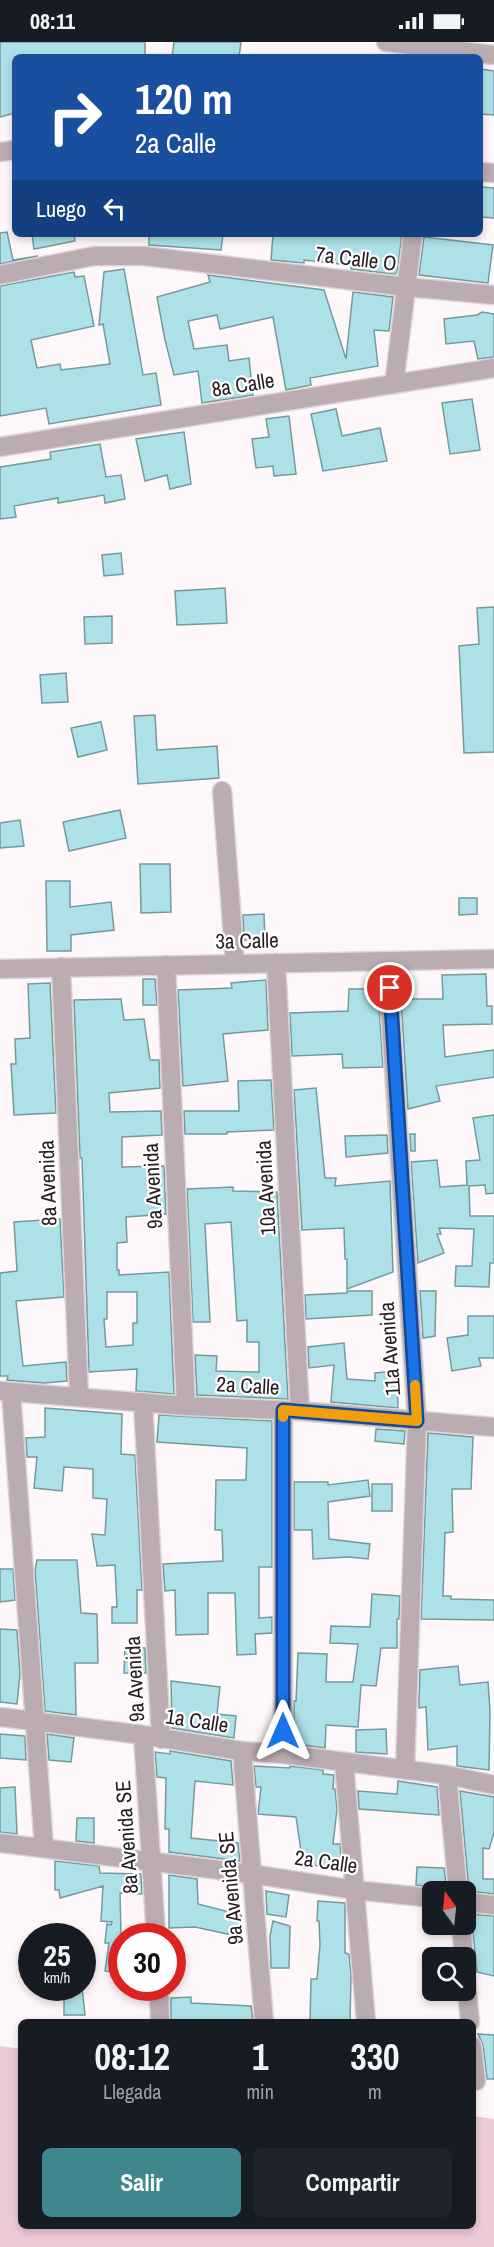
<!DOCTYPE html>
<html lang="es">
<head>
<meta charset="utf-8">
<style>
  :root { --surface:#171b24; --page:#20242c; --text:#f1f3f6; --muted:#9ea1a6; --accent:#3f868d }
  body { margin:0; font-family:"Archivo Narrow",sans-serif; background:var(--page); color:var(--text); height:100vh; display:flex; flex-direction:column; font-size:22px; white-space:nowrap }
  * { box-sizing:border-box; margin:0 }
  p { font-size:20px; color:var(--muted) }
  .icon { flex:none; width:33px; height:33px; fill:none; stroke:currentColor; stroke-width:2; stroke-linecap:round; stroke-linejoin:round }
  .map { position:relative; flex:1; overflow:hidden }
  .side { position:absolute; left:18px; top:1977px; width:458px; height:210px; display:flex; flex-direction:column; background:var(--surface); border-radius:9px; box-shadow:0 3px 9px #0003 }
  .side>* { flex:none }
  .guide { position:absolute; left:12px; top:12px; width:471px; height:183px; border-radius:9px; box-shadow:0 3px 9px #0003; background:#1a4fa0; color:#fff; overflow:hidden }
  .needle { width:39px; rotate:345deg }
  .controls { position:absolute; left:422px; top:1839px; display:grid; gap:12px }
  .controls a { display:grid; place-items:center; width:54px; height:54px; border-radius:9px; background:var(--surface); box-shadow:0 3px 9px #0003; font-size:30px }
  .speed { position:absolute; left:18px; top:1881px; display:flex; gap:12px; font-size:30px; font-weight:700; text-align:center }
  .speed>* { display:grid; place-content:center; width:78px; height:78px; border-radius:50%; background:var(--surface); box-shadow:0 3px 9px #0003; line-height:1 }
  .speed small { font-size:15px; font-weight:400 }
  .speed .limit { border:9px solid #d22; background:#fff; color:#111 }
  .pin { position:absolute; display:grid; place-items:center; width:51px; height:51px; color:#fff; margin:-26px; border:3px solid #fff; border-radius:50%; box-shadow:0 2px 6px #0007 }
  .me { position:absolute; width:66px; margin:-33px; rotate:0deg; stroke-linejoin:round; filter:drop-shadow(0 0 4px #0008) }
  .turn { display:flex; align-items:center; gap:21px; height:126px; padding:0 24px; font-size:27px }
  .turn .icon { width:78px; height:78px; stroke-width:2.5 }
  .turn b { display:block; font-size:42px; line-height:51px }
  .then { display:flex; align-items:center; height:57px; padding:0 24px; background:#0003; gap:12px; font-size:22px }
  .eta { display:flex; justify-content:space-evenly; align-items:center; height:102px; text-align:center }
  .eta b { font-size:36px; font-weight:700; line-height:42px }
  .cta { display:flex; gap:12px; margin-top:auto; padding:12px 24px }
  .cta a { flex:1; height:69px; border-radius:9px; background:var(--accent); color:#fff; font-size:24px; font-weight:700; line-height:69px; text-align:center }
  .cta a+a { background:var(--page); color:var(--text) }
  .status { display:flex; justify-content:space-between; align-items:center; height:42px; padding:0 30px; background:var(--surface); direction:ltr }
  .status svg { height:16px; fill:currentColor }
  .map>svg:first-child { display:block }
  .green { fill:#edcad7 }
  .building { fill:#ade1e7; stroke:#749a9e; stroke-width:1.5; fill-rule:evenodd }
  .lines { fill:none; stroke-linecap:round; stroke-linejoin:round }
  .minor-casing { stroke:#dcd4d6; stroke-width:21 }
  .minor { stroke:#bbacb1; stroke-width:18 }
  .route-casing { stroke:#114b97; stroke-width:15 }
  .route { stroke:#1a73e8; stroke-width:10 }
  .slow { stroke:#f59e0b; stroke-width:10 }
  .labels { text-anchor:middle; stroke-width:4.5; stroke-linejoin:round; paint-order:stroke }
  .street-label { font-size:21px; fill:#291c21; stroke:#fff }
</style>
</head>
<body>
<div class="status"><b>08:11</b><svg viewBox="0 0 49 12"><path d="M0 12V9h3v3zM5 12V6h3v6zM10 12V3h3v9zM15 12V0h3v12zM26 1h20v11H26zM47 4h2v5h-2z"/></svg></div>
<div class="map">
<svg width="494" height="2205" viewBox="0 0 494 2205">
  <rect width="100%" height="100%" fill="#fef7f9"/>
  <path class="green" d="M0,2004L21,2007V2184H472L473,2074L494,2077V2205H0Z"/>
  <path class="building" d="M0,0H145V15H15V71L0,75Z
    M174,0H241L239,15H172Z
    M480,27L494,29V73L480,72Z
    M480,145L494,146V176L480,175Z
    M7,190L13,218L38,214L0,222V191Z
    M32,192H74L75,199L34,207Z
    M149,192H223L221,208L149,203Z
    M273,192H402L397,230L395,232L351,227V223L330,221L304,218V221L271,218Z
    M424,195L493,203L488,241L419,233Z
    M124,227L143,333L156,331L161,363L49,382L46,366L0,374V244L74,230L75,235L84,234L94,284L31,298L37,326L60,322L61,328L110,322L103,282L99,283L104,230Z
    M208,233L324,248L346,317L353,250L393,255L389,289L374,288L378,324L310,336L311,343L286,348L273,275L220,287L217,273L188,279L194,307L227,303L229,319L249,316L253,353L202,361L198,329L174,333L165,298L157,255L210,240Z
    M482,270L494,272V315L478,317L474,299L446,302L444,277L477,273Z
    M472,357L480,408L450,412L442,361Z
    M336,367L342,394L380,386L387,419L323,429L311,372Z
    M289,374L296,432L274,434L273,424L256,426L252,397L269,395L266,377Z
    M184,390L191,442L170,447L167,433L145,439L136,397Z
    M100,402L106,435L121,433L125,457L105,461L104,453L58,461V456L14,464L16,475L0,477V425L51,417L50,410Z
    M121,511L123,532L104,534L102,513Z
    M225,546L227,581L177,583L175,549Z
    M494,565V710L464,711L459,604L479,602L477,566Z
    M112,574V601L85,602L84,575Z
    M66,631L68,660L42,661L40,633Z
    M155,673L157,708L217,704L219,736L138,742L134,674Z
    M101,680L107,708L78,715L71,686Z
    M120,768L126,796L69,809L63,780Z
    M20,778L24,804L0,806V781Z
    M140,822H170L171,870L141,871Z
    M46,839H70V865L111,860L114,888L71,893V909H47Z
    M459,856H477V872L459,873Z
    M264,872L265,898H244L243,873Z
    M486,932L487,964H492V982L443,983L445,1015L494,1008V1035L436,1044L440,1059L408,1067L401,957H443L442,933Z
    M143,937H155L157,963H143Z
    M266,938L268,988L223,992L228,1039L183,1044L178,948L232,946L231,941Z
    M50,941L56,1071L14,1073L11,1022H16L15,997L30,996L28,942Z
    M349,947H378L383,1025L343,1026L342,1012L292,1014L290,971L348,969Z
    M121,957L124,978L144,977L150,1018H159L160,1046L109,1051L110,1070L161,1069L162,1093L122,1095V1125L164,1124L166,1172L126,1175L127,1200L117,1201V1228H119V1233L169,1230L174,1352L136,1349L137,1327L89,1330L82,1116H80L74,958ZM107,1250H137V1281H133V1303L106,1305L104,1277H107Z
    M271,1038L274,1088L227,1090V1092H185L184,1069H239L238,1039Z
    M316,1046L325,1136H336L335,1144L390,1139L393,1230L347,1247V1217H345L344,1186L302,1188L294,1048Z
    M494,1073V1151L486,1152L485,1143L469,1144L470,1174H494V1221H490L489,1245L455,1244L456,1224H472L474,1187L439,1186L441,1192H437L444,1211L418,1221L411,1120L437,1118L440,1145L467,1143L466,1119L480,1118L473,1076Z
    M410,1092H415V1109H411Z
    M387,1093L388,1111L346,1115L345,1094Z
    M233,1145V1149L277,1150L288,1357L197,1353L195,1313L217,1314L216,1329L259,1330V1300H247V1278L237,1279L231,1180L205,1182L210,1280H193L187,1147Z
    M60,1177L64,1255L16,1259L23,1324L66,1320L67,1339L44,1341L7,1338L8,1334H0V1231L17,1229L14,1180Z
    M347,1249H372V1273L306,1277L305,1253L347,1251Z
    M420,1249H436L435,1294L423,1296Z
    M468,1274H494V1316H479L481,1324L452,1329L447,1296L468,1293Z
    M344,1301L347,1337L375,1339V1331L397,1329L398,1366L331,1360L334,1323L309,1326L308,1305Z
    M45,1366L122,1372L121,1412L135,1413L142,1548H137V1581H112V1565H117L115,1523L97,1524L92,1492L105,1493L107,1457L93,1456V1427L64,1425L62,1449L34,1446L37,1415H27L26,1396L45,1395Z
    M159,1373L272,1379V1525H259V1576L272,1575V1591L255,1592L256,1612L237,1613L235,1551H208V1592L176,1593L175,1548L165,1549L163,1522L223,1519L222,1488H215L216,1438H246L247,1406L157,1400Z
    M376,1387L405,1389L404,1402L375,1399Z
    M428,1391L473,1395L471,1447H452L453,1490L445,1491L443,1554H451V1557L494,1558V1578L421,1577Z
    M368,1438L370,1454L328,1460L329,1497L370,1502L368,1517L349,1515L313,1517L312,1488H294V1440H328V1443Z
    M372,1442H392V1469H372Z
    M37,1518H77L81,1571L97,1572L98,1621H75L76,1673L45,1669L35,1528Z
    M0,1527H13L15,1558L0,1560Z
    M372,1552L400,1554L399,1577H397V1606H381L376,1644L361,1643L358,1685L326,1683L325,1706L294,1702V1659H296L298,1611L327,1612L326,1640H353L358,1602L330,1601L331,1584L370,1585Z
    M0,1587L17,1588L20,1632L17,1662L0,1660Z
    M125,1605L145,1606L146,1631H124Z
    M458,1624L460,1643L488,1640L490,1669L489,1728L457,1724V1704L428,1708L426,1665L419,1666V1659L420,1628Z
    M171,1639L220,1645L217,1672L236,1674L234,1696L172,1686Z
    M386,1687L387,1712L356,1710V1688Z
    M0,1692L25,1694L26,1718L0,1716Z
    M47,1692L74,1696L71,1720L49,1718Z
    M170,1709L231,1719L233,1743L195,1739L191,1796L238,1801L240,1819L169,1810V1787H165L166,1736L157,1735L155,1710L170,1712Z
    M254,1724L290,1726V1724L323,1728V1732L334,1733L333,1747H335L337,1767L333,1802H340L342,1825L303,1823L296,1775L258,1772L261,1745H256Z
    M398,1739L437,1745L439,1773L359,1767L358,1749L397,1752Z
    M15,1745L17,1792L0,1790V1746Z
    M460,1749L494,1755V1791L489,1807L483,1806V1837H494V1852L469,1849Z
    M77,1776H94V1801L76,1799Z
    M55,1819L99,1824L100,1831L141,1832L142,1852L120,1851L122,1932L105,1929L109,1901H105L107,1882L111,1883L112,1880L101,1879L103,1844L60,1856L59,1848H55Z
    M417,1825L444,1826L447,1850H441L433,1845L416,1843Z
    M169,1833L197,1837L198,1862L241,1873V1895L195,1885L169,1886Z
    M266,1849L289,1853L286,1875L267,1872Z
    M318,1859L345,1861V1911L349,1912L351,1933L350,1980H310L311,1937H317L320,1903L319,1879H317Z
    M465,1872L494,1874V1934L477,1930L472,1881L470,1875Z
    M273,1879L290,1884L289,1926H271L270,1894Z
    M64,1946H82L85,1973H64Z
    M191,1955V1961L251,1964L253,1980H171V1956Z
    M478,1992L494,1993V2037H487L483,2003Z"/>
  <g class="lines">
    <g class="minor-casing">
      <path id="minor" d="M386,0L494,13
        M0,110L15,108
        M480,130L494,131
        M0,233L94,214H144L407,245L494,253
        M394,342L413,192
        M0,405L494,326
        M222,749L235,922
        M387,920L417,1379L405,1728
        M276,921L300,1369
        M166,923L186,1364
        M61,925L79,1355
        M0,927L494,917
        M0,1349L186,1364L300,1369L494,1385
        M11,1350L44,1806
        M143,1360L161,1697
        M283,1368V1712
        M0,1675L143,1693L242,1709L283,1712L447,1733L494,1743
        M143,1693L156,1894
        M242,1709L264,1980
        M344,1721L366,1980
        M447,1733L458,1850
        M0,1801L252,1832L355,1848L432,1856
        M465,1860L494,1863
        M461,1882L464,1916
        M465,1926L470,1980
        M159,1946L160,1980
        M472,2004L476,2039"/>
    </g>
    <use href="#minor" class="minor"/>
  </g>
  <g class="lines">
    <g class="route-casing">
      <path id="route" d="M283,1689V1368L417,1379L390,946"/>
    </g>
    <use href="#route" class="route"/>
    <path class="slow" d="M283,1375V1368L417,1379L415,1343"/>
  </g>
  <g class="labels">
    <g class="street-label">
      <text transform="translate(356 217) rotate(7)" y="7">7a Calle O</text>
      <text transform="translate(243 343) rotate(-9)" y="7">8a Calle</text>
      <text transform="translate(247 899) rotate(-1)" y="7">3a Calle</text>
      <text transform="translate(48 1141) rotate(-92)" y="7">8a Avenida</text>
      <text transform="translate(153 1144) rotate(-93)" y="7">9a Avenida</text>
      <text transform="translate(266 1146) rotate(-93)" y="7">10a Avenida</text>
      <text transform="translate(390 1307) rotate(-94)" y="7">11a Avenida</text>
      <text transform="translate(248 1344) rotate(3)" y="7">2a Calle</text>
      <text transform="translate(135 1637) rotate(-93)" y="7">9a Avenida</text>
      <text transform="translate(197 1679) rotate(9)" y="7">1a Calle</text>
      <text transform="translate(127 1795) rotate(-94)" y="7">8a Avenida SE</text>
      <text transform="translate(326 1820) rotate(8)" y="7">2a Calle</text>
      <text transform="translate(231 1846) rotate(-95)" y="7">9a Avenida SE</text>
    </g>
  </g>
</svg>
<div class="controls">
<a><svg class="needle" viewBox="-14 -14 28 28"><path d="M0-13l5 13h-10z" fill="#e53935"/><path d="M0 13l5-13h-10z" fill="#9ea1a6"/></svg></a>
<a><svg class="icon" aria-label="search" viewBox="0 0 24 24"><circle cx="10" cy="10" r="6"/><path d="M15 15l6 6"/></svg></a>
</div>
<div class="speed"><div>25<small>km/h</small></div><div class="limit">30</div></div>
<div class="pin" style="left:390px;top:946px;background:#d93025"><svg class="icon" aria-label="arrive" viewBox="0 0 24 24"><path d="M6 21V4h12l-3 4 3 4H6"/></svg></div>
<svg class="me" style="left:283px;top:1689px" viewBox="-20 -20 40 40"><path d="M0-17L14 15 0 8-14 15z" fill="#1a73e8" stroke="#fff" stroke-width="4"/></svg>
<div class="guide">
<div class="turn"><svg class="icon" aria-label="right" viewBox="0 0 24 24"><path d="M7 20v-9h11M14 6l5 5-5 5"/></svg><div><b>120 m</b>2a Calle</div></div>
<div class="then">Luego<svg class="icon" aria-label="left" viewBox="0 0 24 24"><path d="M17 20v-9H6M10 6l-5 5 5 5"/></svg></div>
</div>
<section class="side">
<div class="eta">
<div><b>08:12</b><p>Llegada</p></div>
<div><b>1</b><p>min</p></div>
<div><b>330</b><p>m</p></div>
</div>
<div class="cta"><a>Salir</a><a>Compartir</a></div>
</section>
</div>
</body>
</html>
